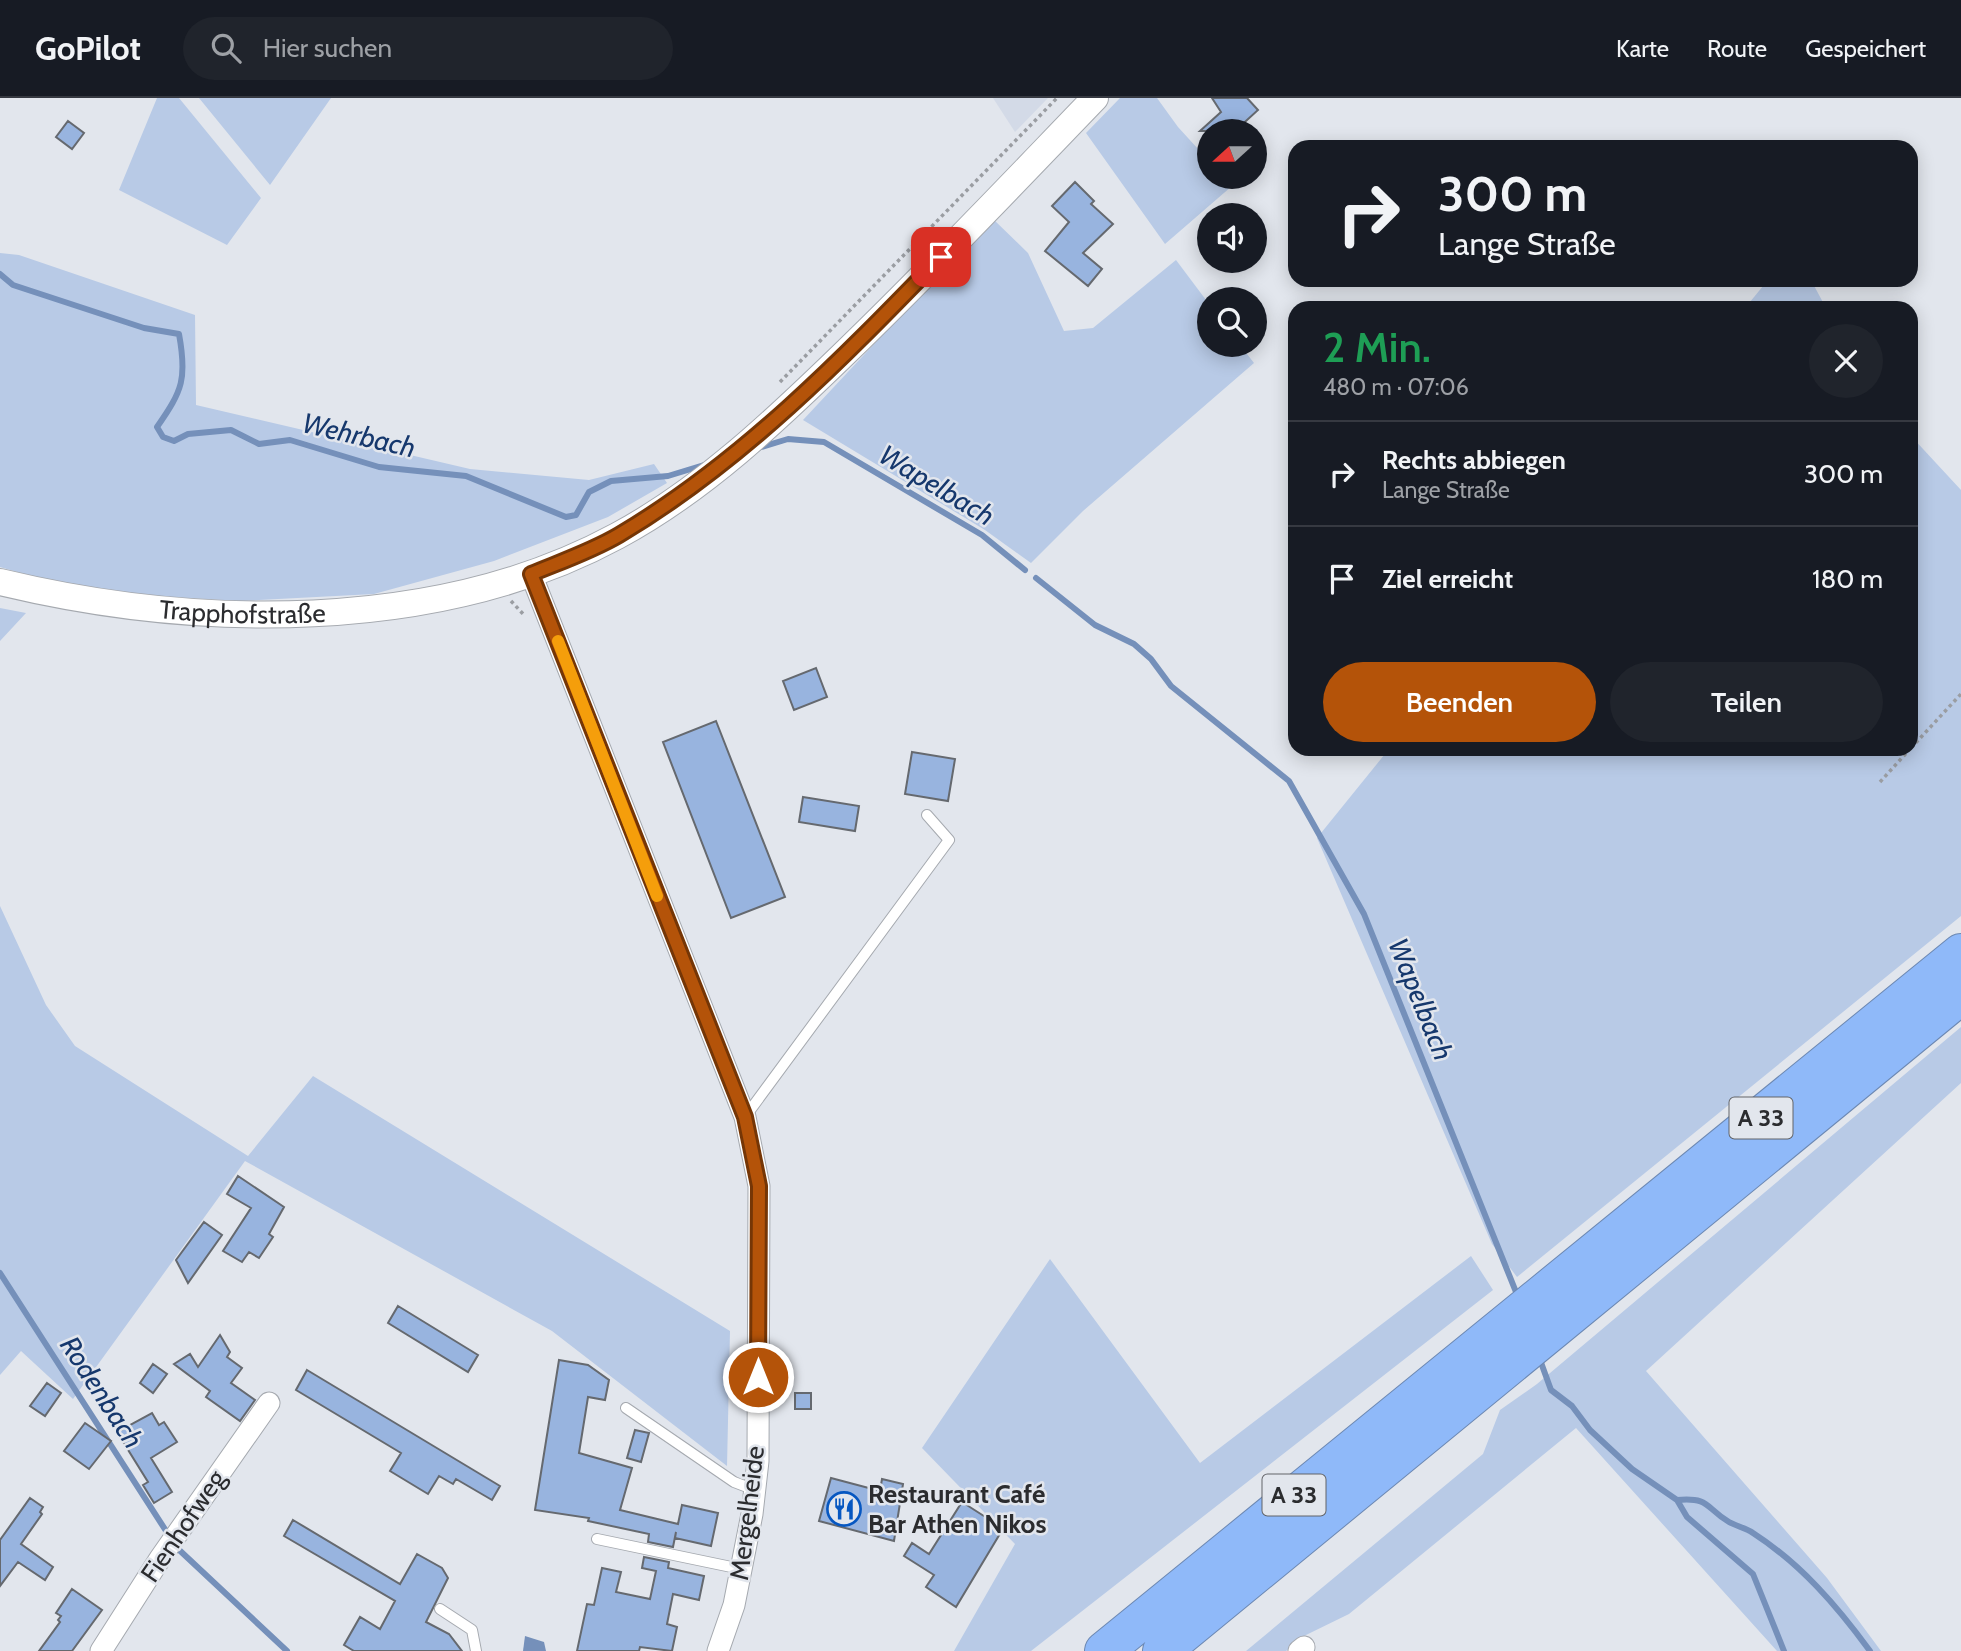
<!DOCTYPE html>
<html lang="de">
<head>
<meta charset="utf-8">
<style>
  :root { --surface:#171b24; --page:#20242c; --text:#f1f3f6; --muted:#9ea1a6; --line:#363941; --accent:#b45309 }
  body { margin:0; font-family:Cabin,sans-serif; background:var(--page); color:var(--text); height:100vh; display:flex; flex-direction:column; font-size:26px; white-space:nowrap }
  * { box-sizing:border-box; margin:0 }
  p { font-size:23px; color:var(--muted) }
  .icon { flex:none; width:38px; height:38px; fill:none; stroke:currentColor; stroke-width:2; stroke-linecap:round; stroke-linejoin:round }
  .map { position:relative; flex:1; overflow:hidden }
  .side { position:absolute; left:1288px; top:203px; width:630px; height:455px; display:flex; flex-direction:column; background:var(--surface); border-radius:21px; box-shadow:0 4px 18px #0003 }
  .side>* { flex:none }
  .top-card { position:absolute; left:1288px; top:42px; width:630px; height:147px; border-radius:21px; box-shadow:0 4px 18px #0003; background:#171b24; color:var(--text); overflow:hidden }
  .needle { width:46px; rotate:249deg }
  .buttons { position:absolute; left:1197px; top:21px; display:grid; gap:14px }
  .buttons a { display:grid; place-items:center; width:70px; height:70px; border-radius:50%; background:var(--surface); box-shadow:0 4px 18px #0003; font-size:35px }
  .pin { position:absolute; display:grid; place-items:center; width:60px; height:60px; color:#fff; margin:-30px; border-radius:14px; box-shadow:0 4px 10px #0006 }
  .me { position:absolute; width:77px; margin:-38px; rotate:0deg; stroke-linejoin:round; filter:drop-shadow(0 0 5px #0008) }
  .turn { display:flex; align-items:center; gap:24px; height:147px; padding:0 35px; font-size:32px }
  .turn .icon { width:91px; height:91px; stroke-width:2.5 }
  .turn b { display:block; font-size:49px; line-height:60px }
  .round { display:grid; place-items:center; flex:none; width:74px; height:74px; border-radius:37px; background:var(--page) }
  .head { display:flex; align-items:center; justify-content:space-between; height:119px; padding:0 35px }
  h1 { font-size:42px; font-weight:600; line-height:52px; color:#1e9e55 }
  .button { display:flex; gap:14px; margin-top:auto; padding:14px 35px }
  .button a { flex:1; height:80px; border-radius:42px; background:var(--accent); color:#fff; font-size:28px; font-weight:600; line-height:80px; text-align:center }
  .button a+a { background:var(--page); color:var(--text) }
  ul { padding:0; list-style:none }
  li { display:flex; align-items:center; gap:21px; height:105px; padding:0 35px; border-top:2px solid var(--line) }
  li div { flex:1 }
  li b { display:block; font-size:26px }
  li em { font-style:normal }
  header { display:flex; align-items:center; gap:42px; box-sizing:border-box; height:98px; padding:0 35px; background:var(--surface); border-bottom:2px solid var(--line) }
  header strong { font-size:33px }
  nav { display:flex; gap:38px; margin-inline-start:auto; font-size:24px }
  .search { width:490px; height:63px; background:var(--page); display:flex; align-items:center; gap:18px; box-sizing:border-box; padding:0 24px; border-radius:38px; color:var(--muted); font-size:26px }
  .map>svg:first-child { display:block }
  .built { fill:#d3dae7 }
  .green { fill:#b8cae6 }
  .water { fill:#7590ba }
  .lines { fill:none; stroke-linecap:round; stroke-linejoin:round }
  .stream { stroke:#7590ba; stroke-width:6 }
  .building { fill:#98b4df; stroke:#65696f; stroke-width:2 }
  .service-casing { stroke:#a5a9af; stroke-width:12 }
  .minor-casing { stroke:#a5a9af; stroke-width:23 }
  .tertiary-casing { stroke:#a5a9af; stroke-width:28 }
  .motorway-casing { stroke:#6c88b2; stroke-width:40 }
  .path { stroke:#9a9da2; stroke-width:3.5; stroke-dasharray:3.5 3.5; stroke-linecap:butt }
  .service { stroke:#fff; stroke-width:10 }
  .minor { stroke:#fff; stroke-width:21 }
  .tertiary { stroke:#fff; stroke-width:26 }
  .motorway { stroke:#8fb9f9; stroke-width:38 }
  .route-casing { stroke:#753606; stroke-width:18 }
  .route { stroke:#b45309; stroke-width:12 }
  .slow { stroke:#f59e0b; stroke-width:12 }
  .labels { text-anchor:middle; stroke-width:5; stroke-linejoin:round; paint-order:stroke }
  .shield { fill:#e2e6ed; stroke:#626468; stroke-width:2 }
  .shield-label { font-size:24px; font-weight:bold; fill:#2b2c2f }
  .street-label { font-size:26px; fill:#2b2c2f; stroke:#e2e6ed }
  .poi-label { font-size:26px; font-weight:bold; fill:#2b2c2f; stroke:#e2e6ed; text-anchor:start }
  .water-label { font-size:28px; font-style:italic; fill:#16386d; stroke:#e2e6ed }
</style>
</head>
<body>
<header>
<strong>GoPilot</strong>
<div class="search"><svg class="icon" aria-label="search" viewBox="0 0 24 24"><circle cx="10" cy="10" r="6"/><path d="M15 15l6 6"/></svg>Hier suchen</div>
<nav><a>Karte</a><a>Route</a><a>Gespeichert</a></nav>
</header>
<div class="map">
<svg width="1961" height="1553" viewBox="0 0 1961 1553">
  <rect width="100%" height="100%" fill="#e2e6ed"/>
  <path class="built" d="M993,0H1048L1015,34Z"/>
  <path class="green" d="M157,0H179L261,100L227,147L119,92Z
    M199,0H331L270,87Z
    M1120,0H1157L1178,29L1209,63V79H1224L1232,88L1165,146L1086,35Z
    M992,120L1028,155L1064,233L1093,230L1176,162L1209,206V247H1240L1254,265L1083,413L1031,465L985,432L803,322Z
    M0,155L19,157L195,217L196,307L470,371L589,382L654,366L667,385L608,419L494,463L374,496L240,503L120,496L55,485L0,469Z
    M1768,182H1811L1826,210H1745Z
    M1911,338L1961,392V818L1517,1179L1492,1146L1317,740L1389,651H1911Z
    M0,510L26,515L0,543Z
    M0,808L46,907L75,948L248,1058L313,978L730,1233L727,1368L552,1233L245,1063L73,1301L21,1253L0,1277Z
    M1961,929V985L1646,1273L1827,1480L1881,1553H1777L1576,1330L1349,1516L1306,1537L1286,1553H1246L1483,1356L1500,1312L1537,1286Z
    M1471,1158L1493,1192L1031,1553H954L1015,1446L922,1350L1050,1161L1200,1365Z"/>
  <path class="water" d="M525,1538L544,1544L546,1553H523Z"/>
  <g class="lines">
    <path class="stream" d="M0,176L13,187L144,230L179,236C187,280 183,292 157,329L163,339L174,343L188,336L231,332L259,346L290,342L379,369L466,378L566,419L576,417L589,394L611,383L668,378L704,367
      M758,350L788,341L824,344L982,437L1025,472
      M1036,480L1095,527L1134,546L1151,561L1171,588L1289,683L1364,816L1518,1199
      M0,1175L168,1436
      M1539,1259L1551,1292L1572,1308L1590,1332L1632,1371L1677,1402L1687,1419L1753,1476L1784,1553
      M1677,1402C1711,1399 1705,1410 1729,1424C1736,1428 1746,1430 1753,1435C1801,1466 1837,1508 1870,1553
      M176,1449L287,1553"/>
  </g>
  <path class="building" d="M1212,0H1247L1258,12L1235,33H1200L1221,14Z
    M68,23L84,35L72,51L56,39Z
    M1075,84L1094,103L1091,106L1113,126L1083,155L1102,171L1088,188L1045,153L1069,124L1052,108Z
    M816,570L827,599L794,612L783,583Z
    M716,623L785,799L731,820L663,644Z
    M912,654L955,661L948,703L905,696Z
    M803,699L859,708L855,733L799,724Z
    M238,1078L284,1109L269,1136L273,1139L259,1160L249,1154L242,1164L223,1153L251,1110L227,1096Z
    M204,1124L222,1137L188,1185L176,1162Z
    M398,1208L478,1257L468,1274L388,1225Z
    M220,1237L230,1254L227,1259L242,1270L231,1285L255,1302L240,1323L206,1299L210,1293L174,1266L190,1256L198,1269Z
    M559,1262L588,1267L609,1282L605,1302L588,1299L579,1355L632,1370L620,1412L678,1426L682,1407L718,1415L711,1448L675,1440L676,1434L673,1449L648,1444L649,1436L588,1423L589,1420L535,1412Z
    M153,1266L167,1276L153,1295L140,1285Z
    M307,1272L500,1388L492,1402L456,1381L453,1386L439,1378L428,1396L390,1373L401,1355L296,1292Z
    M47,1285L61,1295L45,1318L30,1308Z
    M795,1295H811V1311H795Z
    M152,1315L159,1327L164,1324L177,1344L151,1360L172,1394L154,1405L143,1387L148,1384L117,1334Z
    M85,1325L111,1343L89,1371L64,1353Z
    M635,1332L649,1335L641,1364L627,1360Z
    M831,1380L880,1393L882,1381L903,1386L894,1443L819,1423Z
    M30,1400L43,1409L40,1414L42,1416L21,1446L53,1469L45,1482L18,1464L0,1488V1442Z
    M962,1404L987,1420L985,1424L1001,1434L956,1509L926,1489L934,1477L904,1458L912,1445L929,1456Z
    M293,1422L400,1486L417,1456L442,1470L448,1480L426,1524L449,1536L462,1553H354L344,1547L360,1519L380,1531L395,1503L284,1438Z
    M644,1459L669,1464L668,1470L704,1478L699,1502L673,1496L667,1526L677,1529L672,1553L640,1549L639,1553H577L587,1506L594,1507L602,1470L621,1474L616,1494L650,1501L656,1473L642,1470Z
    M72,1491L102,1512L72,1553H39L60,1524L58,1522L61,1518L56,1515Z"/>
  <g class="lines">
    <g class="service-casing">
      <path id="service" d="M745,1019L949,742L927,717
        M626,1310L734,1384L755,1392
        M597,1441L741,1471
        M440,1511L472,1532L476,1553"/>
    </g>
    <g class="minor-casing">
      <path id="minor" d="M531,476L745,1019L759,1088L758,1363L752,1416L734,1507L718,1553
        M101,1553L161,1459L269,1305
        M1299,1553L1304,1549"/>
    </g>
    <g class="tertiary-casing">
      <g id="tertiary">
        <path id="s1" d="M0,484C195,531 436,536 617,438C703,392 777,321 847,253C932,171 1013,85 1095,0"/>
      </g>
    </g>
    <g class="motorway-casing">
      <path id="motorway" d="M1104,1553L1961,855
        M1162,1553L1961,897"/>
    </g>
    <path class="path" d="M780,284L1057,0
      M511,503L525,518
      M1911,650L1961,596
      M1880,684L1910,651"/>
    <use href="#service" class="service"/>
    <use href="#minor" class="minor"/>
    <use href="#tertiary" class="tertiary"/>
    <use href="#motorway" class="motorway"/>
  </g>
  <g class="lines">
    <g class="route-casing">
      <path id="route" d="M758,1279L759,1088L745,1019L531,476C560,464 592,453 619,437C742,364 842,261 941,159"/>
    </g>
    <use href="#route" class="route"/>
    <path class="slow" d="M558,543L657,798"/>
  </g>
  <defs>
    <g id="restaurant-ring" transform="scale(1.75)"><circle r="9.5" fill="#e2e6ed" stroke="#0657c1" stroke-width="1.5"/><path d="M-5-6h1v4h1v-4h1v4h1v-4h1v5L-1.5 .5V6h-2V.5L-5-1ZM5-6V6H3V1.5H1.5Q1.5-4 5-6Z" fill="#0657c1"/></g>
  </defs>
  <g fill-rule="evenodd">
    <use href="#restaurant-ring" x="844" y="1411"/>
  </g>
  <g class="labels">
    <g class="shield">
      <rect x="1729.5" y="999.5" width="63" height="41" rx="5"/>
      <rect x="1262.5" y="1376.5" width="63" height="41" rx="5"/>
    </g>
    <g class="shield-label">
      <text x="1761" y="1028">A 33</text>
      <text x="1294" y="1405">A 33</text>
    </g>
    <g class="street-label">
      <text dy="9" stroke="none"><textPath href="#s1" startOffset="245">Trapphofstraße</textPath></text>
      <text transform="translate(747 1415) rotate(-83)" y="9">Mergelheide</text>
      <text transform="translate(183 1428) rotate(-56)" y="9">Fienhofweg</text>
    </g>
    <g class="poi-label">
      <text x="868" y="1405">Restaurant Café<tspan x="868" dy="30">Bar Athen Nikos</tspan></text>
    </g>
    <g class="water-label">
      <text transform="translate(359 337) rotate(13)" y="10">Wehrbach</text>
      <text transform="translate(937 387) rotate(31)" y="10">Wapelbach</text>
      <text transform="translate(1421 901) rotate(68)" y="10">Wapelbach</text>
      <text transform="translate(102 1294) rotate(57)" y="10">Rodenbach</text>
    </g>
  </g>
</svg>
<div class="buttons">
<a><svg class="needle" viewBox="-14 -14 28 28"><path d="M0-13l5 13h-10z" fill="#e53935"/><path d="M0 13l5-13h-10z" fill="#9ea1a6"/></svg></a>
<a><svg class="icon" aria-label="sound" viewBox="0 0 24 24"><path d="M4 9h4l5-4v14l-5-4H4zM17 9q2 3 0 6"/></svg></a>
<a><svg class="icon" aria-label="search" viewBox="0 0 24 24"><circle cx="10" cy="10" r="6"/><path d="M15 15l6 6"/></svg></a>
</div>
<div class="pin" style="left:941px;top:159px;background:#d93025"><svg class="icon" aria-label="arrive" viewBox="0 0 24 24"><path d="M6 21V4h12l-3 4 3 4H6"/></svg></div>
<svg class="me" style="left:758px;top:1279px" viewBox="-20 -20 40 40"><circle r="17" fill="#b45309" stroke="#fff" stroke-width="3"/><path d="M0-11L8 9 0 5-8 9z" fill="#fff"/></svg>
<div class="top-card">
<div class="turn"><svg class="icon" aria-label="right" viewBox="0 0 24 24"><path d="M7 20v-9h11M14 6l5 5-5 5"/></svg><div><b>300 m</b>Lange Straße</div></div>
</div>
<section class="side">
<div class="head"><div><h1>2 Min.</h1><p>480 m · 07:06</p></div><a class="round"><svg class="icon" aria-label="close" viewBox="0 0 24 24"><path d="M6 6l12 12M18 6L6 18"/></svg></a></div>
<ul>
<li><svg class="icon" aria-label="right" viewBox="0 0 24 24"><path d="M7 20v-9h11M14 6l5 5-5 5"/></svg><div><b>Rechts abbiegen</b><p>Lange Straße</p></div><em>300 m</em></li>
<li><svg class="icon" aria-label="arrive" viewBox="0 0 24 24"><path d="M6 21V4h12l-3 4 3 4H6"/></svg><div><b>Ziel erreicht</b></div><em>180 m</em></li>
</ul>
<div class="button"><a>Beenden</a><a>Teilen</a></div>
</section>
</div>
</body>
</html>
